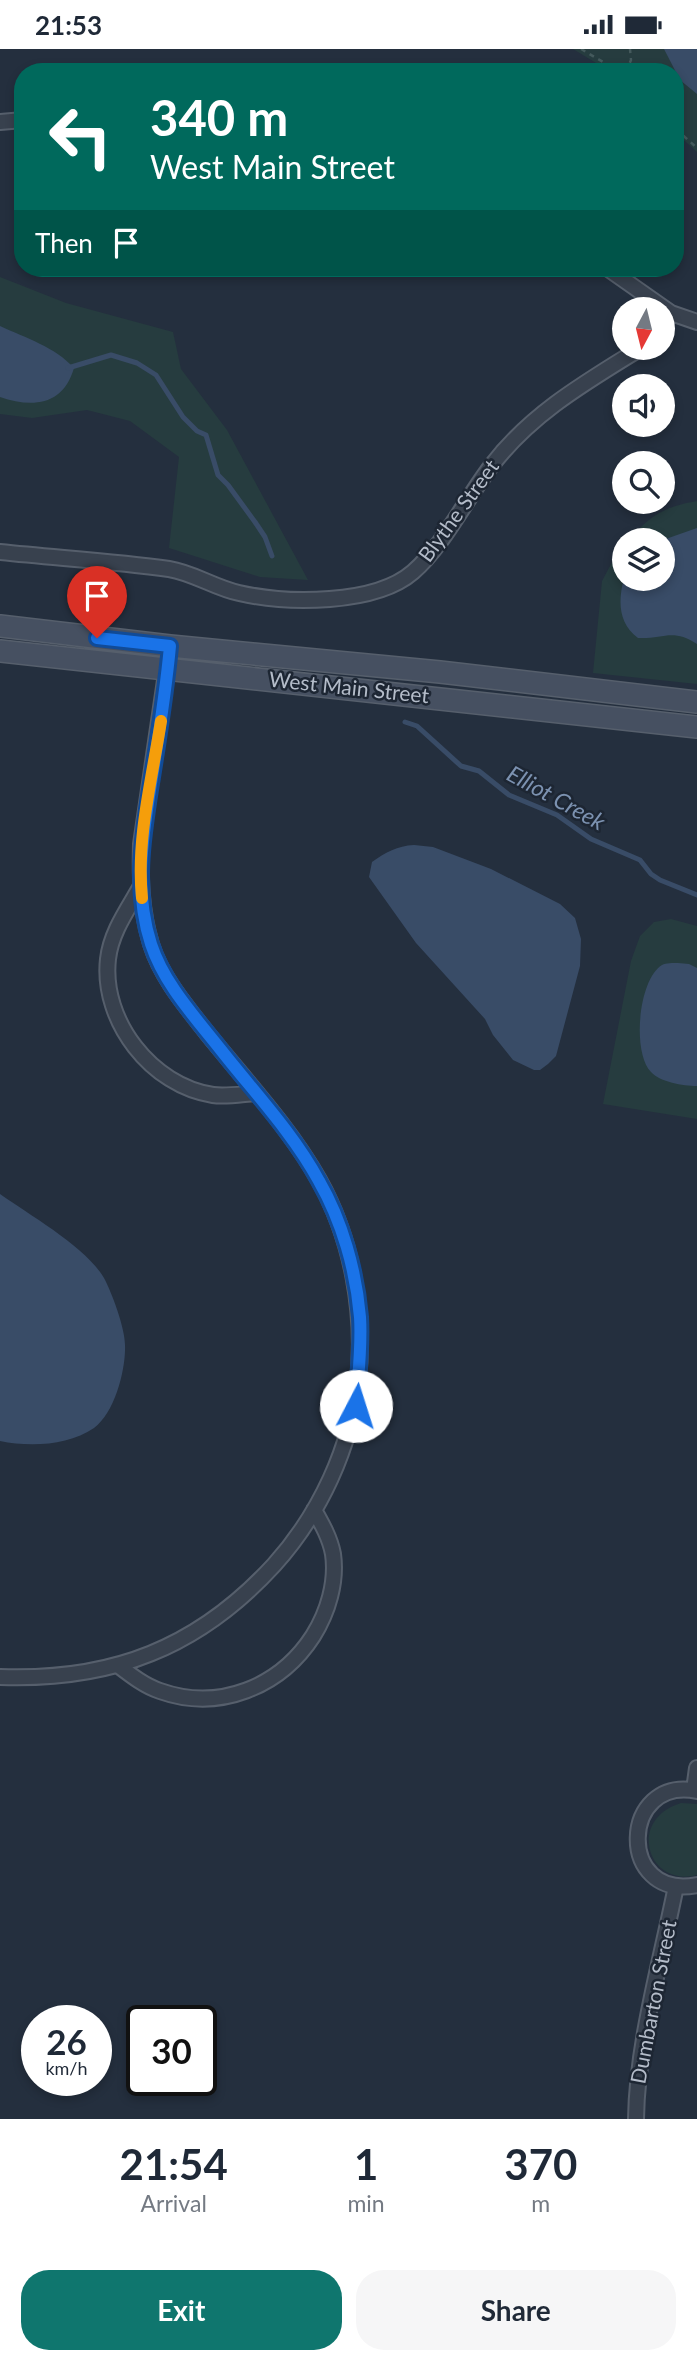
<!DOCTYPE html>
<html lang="en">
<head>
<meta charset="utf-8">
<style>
  :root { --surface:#fff; --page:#f6f6f7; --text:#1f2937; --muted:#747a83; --accent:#0f766e }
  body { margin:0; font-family:Lato,sans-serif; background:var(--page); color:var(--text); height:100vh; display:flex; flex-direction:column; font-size:26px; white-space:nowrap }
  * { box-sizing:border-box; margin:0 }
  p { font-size:23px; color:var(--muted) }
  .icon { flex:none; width:38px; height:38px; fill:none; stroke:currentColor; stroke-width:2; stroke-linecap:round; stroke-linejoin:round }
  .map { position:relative; height:2070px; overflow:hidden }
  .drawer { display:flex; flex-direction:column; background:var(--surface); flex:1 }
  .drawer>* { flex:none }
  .banner { position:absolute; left:14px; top:14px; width:670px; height:214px; border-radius:28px; box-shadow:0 4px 10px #0003; background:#00695c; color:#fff; overflow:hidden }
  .needle { width:46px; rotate:187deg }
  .fabs { position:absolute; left:612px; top:248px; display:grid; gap:14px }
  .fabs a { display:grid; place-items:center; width:63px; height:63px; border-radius:50%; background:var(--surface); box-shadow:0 4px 10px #0003; font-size:35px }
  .speed { position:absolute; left:21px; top:1956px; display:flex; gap:14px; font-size:35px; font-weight:700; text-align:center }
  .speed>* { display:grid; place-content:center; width:91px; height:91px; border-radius:50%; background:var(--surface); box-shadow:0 4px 10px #0003; line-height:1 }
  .speed small { font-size:18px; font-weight:400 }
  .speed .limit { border:4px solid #111; border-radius:10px; background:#fff; color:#111 }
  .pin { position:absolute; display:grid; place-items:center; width:60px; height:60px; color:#fff; margin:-72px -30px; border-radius:50% 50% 50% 0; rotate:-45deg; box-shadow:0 0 7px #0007 }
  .pin .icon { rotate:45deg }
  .me { position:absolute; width:77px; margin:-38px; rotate:5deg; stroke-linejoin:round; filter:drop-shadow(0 0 5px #0008) }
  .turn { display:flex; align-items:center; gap:24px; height:147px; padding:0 21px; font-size:32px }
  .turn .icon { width:91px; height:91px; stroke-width:2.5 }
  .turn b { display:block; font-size:49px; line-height:60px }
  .then { display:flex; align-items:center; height:66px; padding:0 21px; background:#0003; gap:14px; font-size:26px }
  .eta { display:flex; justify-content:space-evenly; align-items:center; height:119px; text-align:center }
  .eta b { font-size:42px; font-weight:700; line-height:49px }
  .action { display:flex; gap:14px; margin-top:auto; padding:14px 21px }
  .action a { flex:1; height:80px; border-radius:28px; background:var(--accent); color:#fff; font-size:28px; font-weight:700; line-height:80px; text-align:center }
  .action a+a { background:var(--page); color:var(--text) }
  .status { display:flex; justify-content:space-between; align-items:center; height:49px; padding:0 35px; background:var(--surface); direction:ltr }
  .status svg { height:19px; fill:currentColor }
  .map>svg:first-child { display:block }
  .green { fill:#263c3f }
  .water { fill:#394c67 }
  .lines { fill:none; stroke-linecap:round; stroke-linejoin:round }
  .stream { stroke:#394c67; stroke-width:5 }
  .street-casing { stroke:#565f6c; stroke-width:18 }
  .secondary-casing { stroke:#565f6c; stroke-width:24 }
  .path { stroke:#44595c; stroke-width:2.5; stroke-dasharray:5 5; stroke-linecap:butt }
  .street { stroke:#38414e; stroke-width:14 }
  .secondary { stroke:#465061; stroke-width:21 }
  .route-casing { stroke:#114b97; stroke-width:18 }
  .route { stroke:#1a73e8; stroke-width:12 }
  .slow { stroke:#f59e0b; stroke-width:12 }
  .labels { text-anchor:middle; stroke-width:5; stroke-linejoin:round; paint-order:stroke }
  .street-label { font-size:21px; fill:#b4bcc9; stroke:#1d2633 }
  .water-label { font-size:23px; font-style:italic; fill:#7c92b1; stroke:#1d2633 }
</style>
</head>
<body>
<div class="status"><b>21:53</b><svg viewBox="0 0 49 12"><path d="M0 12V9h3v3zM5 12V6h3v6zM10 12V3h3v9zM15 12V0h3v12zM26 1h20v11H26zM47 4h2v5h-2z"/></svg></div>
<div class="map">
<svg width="697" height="2070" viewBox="0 0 697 2070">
  <rect width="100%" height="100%" fill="#242f3e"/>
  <path class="green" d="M573,0H697V103L676,84V23H611Z
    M0,228L66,254L173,283L181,320L227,381L308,531L260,528L169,499L179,408L130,372L87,361L32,369L0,365Z
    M697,452V635L593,624L602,532L617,504L625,495V530H663V492H628C650,466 664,458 697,452Z
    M671,870L697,877V1070L603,1055L631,912L640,887L654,873Z
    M681,1754L697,1755V1826C648,1839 626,1771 681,1754Z"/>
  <path class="water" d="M664,0H697V45L680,31Z
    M0,277C26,289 55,298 74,319C63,357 32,359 0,348Z
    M697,479V595C673,579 664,590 638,589C618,574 618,552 624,529L663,530V492H660Z
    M414,796L433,798L491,820L560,855L575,869L581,890L580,917L556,1007L548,1015L540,1021H534L513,1011L493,986L485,970L416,894L369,828L372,813C386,803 397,797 414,796Z
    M678,914L689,915L697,919V1037C683,1037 660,1033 651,1023C632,1004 638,931 662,916C666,914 673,914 678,914Z
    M0,1145C31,1167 86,1198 104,1229C112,1244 125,1279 125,1296C126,1320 115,1364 94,1379C68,1397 29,1398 0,1392Z"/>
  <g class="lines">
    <path class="stream" d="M68,319L111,306L137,314L156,326L183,368L197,382L206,386L218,426L228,436L255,473L265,488L272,507
      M405,673L417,677L461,717L479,722L509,746L557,766L591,790L640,811L651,825L660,831L697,846"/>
    <g class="street-casing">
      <path id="street" d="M0,73L23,71
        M607,219L671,264L697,273
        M663,276L671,264
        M0,503C56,509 113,512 169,520C194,524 215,539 239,544C287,555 375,556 413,523C444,496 467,448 492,416C532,364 586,333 641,299
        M141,837C128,860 111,883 108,910C101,972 152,1037 213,1046C226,1048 242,1045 255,1044
        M119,1617C132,1627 145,1637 160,1642C219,1663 280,1638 313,1587C328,1563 337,1533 333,1505C330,1489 322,1475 314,1461
        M0,1628C112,1632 198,1599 274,1516C320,1465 351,1398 358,1331C365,1264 352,1190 319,1131C289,1078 245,1031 207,984C186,957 161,928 151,895C141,862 140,829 141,795L170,597
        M694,1741L697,1719
        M697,1742C620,1726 616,1852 697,1836
        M636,2070C637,1994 661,1912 676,1837"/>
    </g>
    <g class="secondary-casing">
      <path id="secondary" d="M0,577L170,597L440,623L697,653
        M0,602L697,678"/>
    </g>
    <path class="path" d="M581,0L620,23
      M626,23L631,11L630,0
      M676,80L697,99"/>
    <use href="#street" class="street"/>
    <use href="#secondary" class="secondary"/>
  </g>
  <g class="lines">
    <g class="route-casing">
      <path id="route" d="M97,589L170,597C166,641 159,685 152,728C143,785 133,839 151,895C164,935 195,968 221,1001C254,1043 293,1084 319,1132C342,1172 356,1221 360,1268C362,1298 358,1327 356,1357"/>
    </g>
    <use href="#route" class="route"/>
    <path class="slow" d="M142,849C136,790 152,730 161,672"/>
  </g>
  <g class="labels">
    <g class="street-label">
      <text transform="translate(459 462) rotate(-54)" y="7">Blythe Street</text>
      <text transform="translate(349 639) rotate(6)" y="7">West Main Street</text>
      <text transform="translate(654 1953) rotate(-79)" y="7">Dumbarton Street</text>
    </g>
    <g class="water-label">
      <text transform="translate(556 749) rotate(29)" y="8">Elliot Creek</text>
    </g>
  </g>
</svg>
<div class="fabs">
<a><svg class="needle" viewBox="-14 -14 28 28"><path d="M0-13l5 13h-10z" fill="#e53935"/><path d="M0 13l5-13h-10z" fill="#747a83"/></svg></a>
<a><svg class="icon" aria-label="sound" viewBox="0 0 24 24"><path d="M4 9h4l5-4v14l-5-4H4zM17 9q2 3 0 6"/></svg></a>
<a><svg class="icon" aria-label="search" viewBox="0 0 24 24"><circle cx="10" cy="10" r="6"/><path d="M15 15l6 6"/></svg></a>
<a><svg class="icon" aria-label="layers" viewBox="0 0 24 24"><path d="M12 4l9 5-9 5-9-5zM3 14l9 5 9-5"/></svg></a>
</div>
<div class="speed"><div>26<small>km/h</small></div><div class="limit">30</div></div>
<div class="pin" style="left:97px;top:589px;background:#d93025"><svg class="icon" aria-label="arrive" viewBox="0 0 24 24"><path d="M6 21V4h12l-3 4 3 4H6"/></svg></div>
<svg class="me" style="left:356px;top:1357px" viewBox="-20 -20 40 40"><circle r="19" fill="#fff"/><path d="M0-13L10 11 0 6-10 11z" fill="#1a73e8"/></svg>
<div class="banner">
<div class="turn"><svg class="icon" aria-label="left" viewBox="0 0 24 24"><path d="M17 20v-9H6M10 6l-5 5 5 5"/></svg><div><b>340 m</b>West Main Street</div></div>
<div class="then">Then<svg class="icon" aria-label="arrive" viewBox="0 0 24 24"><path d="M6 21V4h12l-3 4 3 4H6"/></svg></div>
</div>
</div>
<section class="drawer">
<div class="eta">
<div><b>21:54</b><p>Arrival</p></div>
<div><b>1</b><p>min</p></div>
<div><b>370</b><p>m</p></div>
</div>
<div class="action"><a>Exit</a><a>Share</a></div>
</section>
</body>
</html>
